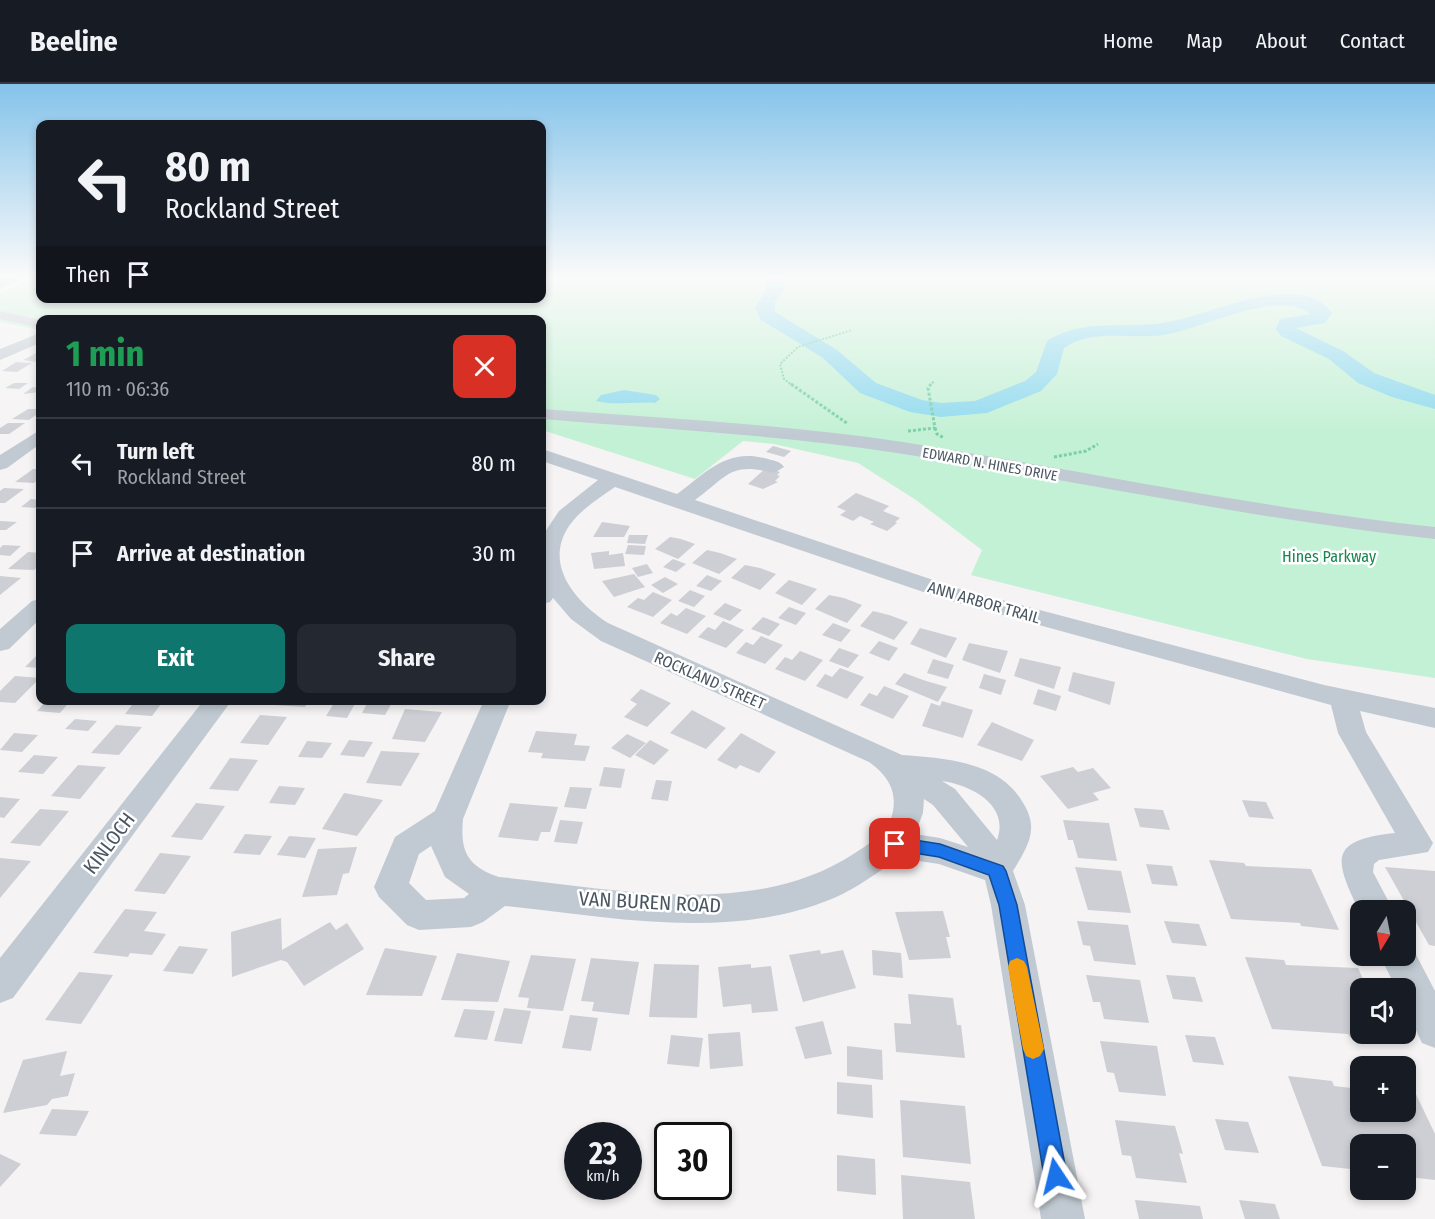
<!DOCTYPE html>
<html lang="en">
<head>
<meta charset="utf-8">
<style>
  :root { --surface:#171b24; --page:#242831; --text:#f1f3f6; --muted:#9ea1a6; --line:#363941; --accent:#0f766e }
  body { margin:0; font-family:"Fira Sans Condensed",sans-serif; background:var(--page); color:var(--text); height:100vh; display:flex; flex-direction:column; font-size:22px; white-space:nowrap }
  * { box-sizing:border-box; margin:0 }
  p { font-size:20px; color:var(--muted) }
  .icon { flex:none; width:33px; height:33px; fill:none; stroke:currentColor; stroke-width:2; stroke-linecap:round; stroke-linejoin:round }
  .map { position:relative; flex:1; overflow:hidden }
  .details { position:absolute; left:36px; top:231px; width:510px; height:390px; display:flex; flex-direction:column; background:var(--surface); border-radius:12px; box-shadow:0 3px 9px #0003 }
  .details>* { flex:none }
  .banner { position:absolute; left:36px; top:36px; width:510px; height:183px; border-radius:12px; box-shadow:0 3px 9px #0003; background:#171b24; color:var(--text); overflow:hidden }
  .needle { width:39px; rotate:190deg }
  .fabs { position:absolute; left:1350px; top:816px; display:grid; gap:12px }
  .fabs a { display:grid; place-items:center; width:66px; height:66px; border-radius:12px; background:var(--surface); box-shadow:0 3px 9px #0003; font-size:30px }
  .speed { position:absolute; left:564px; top:1038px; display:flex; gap:12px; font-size:30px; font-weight:700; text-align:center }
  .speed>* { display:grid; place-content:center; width:78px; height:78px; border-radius:50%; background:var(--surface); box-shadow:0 3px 9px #0003; line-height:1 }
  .speed small { font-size:15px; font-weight:400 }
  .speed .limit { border:3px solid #111; border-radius:9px; background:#fff; color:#111 }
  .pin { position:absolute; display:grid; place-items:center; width:51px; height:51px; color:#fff; margin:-26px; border-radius:12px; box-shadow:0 3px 9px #0006 }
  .me { position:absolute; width:66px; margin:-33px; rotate:350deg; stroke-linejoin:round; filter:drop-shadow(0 0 4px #0008) }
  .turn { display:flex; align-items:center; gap:21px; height:126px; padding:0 30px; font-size:27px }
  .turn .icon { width:78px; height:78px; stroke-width:2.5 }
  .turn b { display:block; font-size:42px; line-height:51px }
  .then { display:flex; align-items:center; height:57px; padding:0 30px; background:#0003; gap:12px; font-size:22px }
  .round { display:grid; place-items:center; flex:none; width:63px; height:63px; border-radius:12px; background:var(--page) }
  .overview { display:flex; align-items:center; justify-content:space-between; height:102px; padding:0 30px }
  h1 { font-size:36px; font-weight:700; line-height:45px; color:#1e9e55 }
  .primary-button { display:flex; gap:12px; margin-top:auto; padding:12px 30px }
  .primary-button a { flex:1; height:69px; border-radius:12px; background:var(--accent); color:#fff; font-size:24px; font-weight:700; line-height:69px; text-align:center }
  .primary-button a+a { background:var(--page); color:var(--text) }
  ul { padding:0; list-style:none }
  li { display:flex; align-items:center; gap:18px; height:90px; padding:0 30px; border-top:2px solid var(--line) }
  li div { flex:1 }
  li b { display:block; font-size:22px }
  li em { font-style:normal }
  header { display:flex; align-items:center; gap:36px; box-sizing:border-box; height:84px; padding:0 30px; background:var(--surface); border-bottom:2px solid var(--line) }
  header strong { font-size:28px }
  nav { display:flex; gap:33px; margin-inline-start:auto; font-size:21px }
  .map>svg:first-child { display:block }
  .green { fill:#c3f1d5 }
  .water { fill:#90daee }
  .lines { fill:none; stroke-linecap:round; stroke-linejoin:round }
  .river { fill:#90daee; fill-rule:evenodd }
  .building { fill:#cdcfd5 }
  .path-far1 { stroke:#7ad0a6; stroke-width:2; stroke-dasharray:2 1.5; stroke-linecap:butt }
  .path { stroke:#7ad0a6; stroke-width:3; stroke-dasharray:3 2; stroke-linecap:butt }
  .minor { fill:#c1cad2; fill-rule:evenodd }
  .major { fill:#b3c2d1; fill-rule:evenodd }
  .route { fill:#1a73e8; stroke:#114b97; stroke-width:1.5 }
  .slow { fill:#f59e0b }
  .labels { text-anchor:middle; stroke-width:5; stroke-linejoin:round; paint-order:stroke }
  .far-street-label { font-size:14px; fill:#4a5661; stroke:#fff }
  .park-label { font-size:16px; fill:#17864f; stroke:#fff }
  .street-label { font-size:16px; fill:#4a5661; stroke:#fff }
  .near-street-label { font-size:20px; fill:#4a5661; stroke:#fff }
</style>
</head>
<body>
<header>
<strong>Beeline</strong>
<nav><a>Home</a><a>Map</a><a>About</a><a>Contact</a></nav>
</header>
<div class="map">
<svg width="1435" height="1135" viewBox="0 0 1435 1135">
  <rect width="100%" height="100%" fill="#f5f3f3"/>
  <path class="green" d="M37,192H40V214H542V192H1435V594L1307,575L971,491L982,466L916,416L858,379L774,360L743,357L695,395L542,346V236H40V246L0,238V210Z"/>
  <path class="water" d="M624,306L656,311L660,315L655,319C635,317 615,322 596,317L601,311Z"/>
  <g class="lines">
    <path class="river" d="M765,192H783L785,205L775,218V228L837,266L876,299L922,316L941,319L975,317L1025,297L1036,288L1047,257C1084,234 1121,245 1162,239C1204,234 1300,183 1332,229L1325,239L1296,244L1343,267L1374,289L1435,311V325L1392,313L1358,299L1329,275L1281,252L1276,245L1280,235L1311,230C1277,204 1202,245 1163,251C1129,256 1094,244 1064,264L1057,290L1041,307L987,329L941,333L910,328L860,309L823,274L761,236L755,224L767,204Z"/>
  </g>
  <path class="building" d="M40,267V275L36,278L23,276Z
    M16,278L32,279L17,288L2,287Z
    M14,299H28L19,305L5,304Z
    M33,303L40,304V308L23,310Z
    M28,325H40V328L29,336L12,335Z
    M8,339H25L9,350H0V344Z
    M773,362L791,367L784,373L766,368Z
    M766,384L780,388L777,391L780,392L775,397L778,398L763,405L748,400Z
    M33,385H40V394L34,399L15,398Z
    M4,404L24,405L5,419H0V407Z
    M856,409L889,422L883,427L900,434L895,438L897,439L887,447L870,440L874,438L860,432L853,437L840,431L846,427L837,423Z
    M31,415L40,416V422L38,424L21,423Z
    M0,437L17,438L6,446H0Z
    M602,438L630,442L624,453H593Z
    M629,451H648L645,460L627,459Z
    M670,453L681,455L695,460L678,475L655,465Z
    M3,461L21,462L10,472L0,471V464Z
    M628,461L646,462L644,471L625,470Z
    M707,466L720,469L737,475L719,490L692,479Z
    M609,467V471L623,469L625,482L594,485L591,469Z
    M28,468L40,469V481L34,486L8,485Z
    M673,475L686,480L676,488L663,483Z
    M647,480L653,489L638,493L632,484Z
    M745,481L760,484L776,490L760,506L731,494Z
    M634,490L645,503L614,513L602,497Z
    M707,491L722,497L711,507L696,502Z
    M0,492L21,494L0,511Z
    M665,493L678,500L663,509L651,501Z
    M789,496L802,500L817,505L802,521L775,509Z
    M690,506L705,512L694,523L678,517Z
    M653,508L672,516L653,533L627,523L638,514L644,516Z
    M829,511L844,514L862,521L847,539L815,525Z
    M725,519L742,526L730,537L713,530Z
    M789,523L806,529L796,541L778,534Z
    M686,524L706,532L687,550L660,539L671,529L677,532Z
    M873,527L889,531L908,538L894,556L860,542Z
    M763,533L780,540L769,552L751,545Z
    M723,537L744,546L726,564L698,553L708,543L715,546Z
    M833,539L851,546L841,558L822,551Z
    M920,544L957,554L946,574L910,560Z
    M761,552L783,561L765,580L736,569L746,558L753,561Z
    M879,557L898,564L889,577L869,569Z
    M969,559L1008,567L1000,589L962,576Z
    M839,564L859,571L848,584L829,577Z
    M800,567L823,576L805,597L775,585L785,573L792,576Z
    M40,568V584L25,583Z
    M1020,574L1061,583L1054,605L1014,592Z
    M933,575L954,581L948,595L927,589Z
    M840,584L864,593L847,615L816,602L825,590L832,593Z
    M1073,588L1115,598L1110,621L1068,607Z
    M904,589L926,597L947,603L938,618L895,600Z
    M984,590L1006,596L1001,611L979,604Z
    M15,592L40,594L15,619L0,618V607Z
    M884,602L909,612L893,635L860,621L869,609L877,612Z
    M641,605L671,619L647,643L624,633L637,620L630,616Z
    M1038,605L1061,612L1056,627L1033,620Z
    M47,616H71L60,629L37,627Z
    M136,616H164L152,632L125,630Z
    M276,616H309L305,623L274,621Z
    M336,616H357L347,634L326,632Z
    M369,616H386L393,617L385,631L362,629Z
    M942,617L973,626L963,654L922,642L931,619L940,622Z
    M405,625L442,628L425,658L392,655Z
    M692,626L726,644L706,665L670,649Z
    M260,631L287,633L268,661L240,659Z
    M75,635L97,637L88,647L65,645Z
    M992,638L1034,656L1022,677L977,661Z
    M116,641L142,643L119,671L91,669Z
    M536,647L577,650L574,661L590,662L585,677L541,674L543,669L528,668Z
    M14,649L38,651L22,668L0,666Z
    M741,649L776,668L759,689L740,681L736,685L717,676Z
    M627,650L646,659L630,674L611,664Z
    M349,656L373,658L364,673L340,671Z
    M650,656L669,666L654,681L635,671Z
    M307,657L332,659L322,674L298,673Z
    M381,667L420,669L401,702L366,699Z
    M34,671L58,673L43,690L18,688Z
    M230,674L258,676L238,707L209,705Z
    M78,681L106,683L80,715L51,712Z
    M604,683L625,685L621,704L599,702Z
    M1073,683L1078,688L1093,684L1111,704L1093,709L1099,716L1068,725L1040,692Z
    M656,696L672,697L668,717L651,715Z
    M279,702L305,704L295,721L269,719Z
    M570,703L592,704L586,725L564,723Z
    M344,709L383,716L357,752L322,745Z
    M0,713L20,715L4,734L0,733Z
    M1242,716L1266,718L1274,735L1249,733Z
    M196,719L225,722L202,756L171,753Z
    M510,719L558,723L550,748H541L538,757L498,753Z
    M1134,724L1163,726L1170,746L1140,743Z
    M40,725L69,727L40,762L10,759Z
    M560,736L583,738L577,760L554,758Z
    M1063,736L1109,739L1117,777L1078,774L1073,756H1068Z
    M245,750L272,752L260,771L233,769Z
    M289,752L316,754L305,774L277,771Z
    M357,763L349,789L343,790L337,811L302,813L318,765Z
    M160,769L191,772L165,810L134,807Z
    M0,774L31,777L0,814Z
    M1209,776L1244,779L1246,782L1311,785L1339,846L1301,842L1300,839L1231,835Z
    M1146,780L1172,782L1178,802L1152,800Z
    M1075,783L1121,787L1131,829L1088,826Z
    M1385,783L1435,787V862L1429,861Z
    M125,825L157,828L144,847L166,850L152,871L130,869L128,873L93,869Z
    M943,827L950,853H946L951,874L909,876L895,828Z
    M281,834L282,866L330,838L336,846L347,839L364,865L304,902L287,878L281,876L232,893L231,848Z
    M1077,837L1128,841L1136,881L1094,877L1090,862L1083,861Z
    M1164,837L1199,840L1207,862L1172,859Z
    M179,862L208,865L193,890L163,887Z
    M385,864L437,872L422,912L366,911Z
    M820,866L821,870L843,866L856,904L803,918L789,871Z
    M872,866L901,869L903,894L873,891Z
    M457,869L510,877L498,918L441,916Z
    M531,871L576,875L563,927L527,924L529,914L518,913Z
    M1245,873L1284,876L1286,881L1358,884L1367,904H1360V950H1388L1392,958L1350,953L1348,950L1272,945Z
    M591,874L639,878L629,931L592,927L594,918L581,917Z
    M654,880L699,881L697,934L649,933Z
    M751,880V884L771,882L778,927L752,929L751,920L723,923L718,883Z
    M79,888L113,891L81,940L45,936Z
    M1086,891L1140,896L1149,939L1104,935L1100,918H1093Z
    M1166,891L1195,893L1203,918L1173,915Z
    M908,910L953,914L957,941H961L965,974L896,968L894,939L911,940Z
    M504,924L531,927L522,960L494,957Z
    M464,925L495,927L487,956L454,953Z
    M570,931L598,934L591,967L562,964Z
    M823,937L832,970L805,975L795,943Z
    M740,948L743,982L710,985L708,950Z
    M671,951L703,954L699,983L667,980Z
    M1185,951L1215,953L1224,981L1193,978Z
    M1100,957L1157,962L1166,1012L1119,1008L1114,989L1107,988Z
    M847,962L882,966L883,996L847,992Z
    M67,967L60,992L75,989L68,1012L52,1015L47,1021L3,1029L23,976Z
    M1288,992L1332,997L1334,1002L1360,1005V1028H1406V1005L1414,1006L1435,1050V1096L1409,1093L1406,1088V1060H1360V1086L1322,1082Z
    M837,998L872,1001L873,1034L837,1030Z
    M900,1016L965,1022L971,1080L903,1073Z
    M52,1025L89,1027L76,1052L39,1050Z
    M1215,1035L1248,1038L1259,1069L1225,1066Z
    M1115,1036L1175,1042L1183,1070L1179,1069L1187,1099L1136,1094L1131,1072L1122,1071Z
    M0,1070L21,1080L0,1103Z
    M837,1071L875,1075L876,1111L837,1107Z
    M901,1091L970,1098L975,1135H903Z
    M1135,1116L1200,1122L1203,1135H1139Z
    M1239,1116L1275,1120L1280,1135H1245Z"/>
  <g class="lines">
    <path class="path-far1" d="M793,302L784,295L780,280L798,263L852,246
      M930,302L934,297"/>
    <path class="path" d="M791,300L848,340
      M935,344L937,350L944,354
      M908,347L935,344L928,304L931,300
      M1054,373L1086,367L1098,360"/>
    <path class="minor" d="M0,227L40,236V244L0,235Z
      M40,249V259L0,276V265Z
      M542,325C662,334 783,340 903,358C1081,386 1256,424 1435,443V455C1256,436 1081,397 903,370C783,351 662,345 542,335Z
      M40,346V360L7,384L0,386V371Z
      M542,365L677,410C707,388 727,363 768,375C774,377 780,377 784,383L774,389C730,378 729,391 695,416L960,505L1324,601L1435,624V644L1360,627L1366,648L1433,759L1428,768L1379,776L1374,780L1373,788L1393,826H1360V829C1336,778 1325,756 1395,749L1338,649L1331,621L944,515L615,403C599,414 580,426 569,442C543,481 576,518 608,539L902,671C943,674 995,677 1020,714C1026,723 1032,734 1031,745C1031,759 1020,775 1013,787L1025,821L1085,1135H1041L991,821L985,796L939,780L899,774C878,788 857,804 834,814C730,858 613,833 505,822L483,838L471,843L419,846L407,841L379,813L374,803L395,753L435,727L484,616H511L463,735C460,767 467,782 499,793C614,804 752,837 855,769C873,757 888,750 893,727C897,705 886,690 869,678L601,557L571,535L553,514L550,518L542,520L543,451L559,427L598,396L542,377ZM942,697C971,701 1010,721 997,756L955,705ZM924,715L933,721L968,763L940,754L915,750L923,729ZM431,762L445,793L469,810L464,814L426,816L409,799L419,770Z
      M40,515V535L9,565L0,567V545L32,517Z
      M204,616H232L13,914L0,919V874Z
      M1406,859L1411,861L1435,907V964L1422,959L1406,925V904H1396L1380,872H1406Z"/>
    <path class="major" d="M23,192L21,196L0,204V193Z"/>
  </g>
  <linearGradient id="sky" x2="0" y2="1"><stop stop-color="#85c3ea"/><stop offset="0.55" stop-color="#fafafa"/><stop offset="1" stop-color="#fafafa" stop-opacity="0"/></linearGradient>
  <rect width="1435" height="351" fill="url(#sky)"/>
  <path class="route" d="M895,753L940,760L1003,782L1006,787L1017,821L1067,1092L1064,1100L1056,1103L1047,1100L1044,1092L999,821L989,791L939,773L889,765L886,760L889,755Z"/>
  <path class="slow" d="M1017,874L1024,877L1027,883L1044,965L1040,972L1033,975L1026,972L1023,965L1008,883L1010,877Z"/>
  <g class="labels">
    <g class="far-street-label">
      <text transform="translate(990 380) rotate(10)" y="5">EDWARD N. HINES DRIVE</text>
    </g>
    <g class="park-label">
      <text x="1329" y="478">Hines Parkway</text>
    </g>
    <g class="street-label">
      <text transform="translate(984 518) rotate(16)" y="6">ANN ARBOR TRAIL</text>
      <text transform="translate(710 596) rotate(24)" y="6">ROCKLAND STREET</text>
    </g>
    <g class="near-street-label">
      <text transform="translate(109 759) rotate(-53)" y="7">KINLOCH</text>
      <text transform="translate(650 818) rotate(3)" y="7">VAN BUREN ROAD</text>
    </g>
  </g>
</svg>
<div class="fabs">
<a><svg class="needle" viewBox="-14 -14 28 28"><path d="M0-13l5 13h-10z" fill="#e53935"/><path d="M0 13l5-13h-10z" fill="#9ea1a6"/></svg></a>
<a><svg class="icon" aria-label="sound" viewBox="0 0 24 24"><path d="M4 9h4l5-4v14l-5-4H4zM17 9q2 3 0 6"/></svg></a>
<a>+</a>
<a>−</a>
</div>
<div class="speed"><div>23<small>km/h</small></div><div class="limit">30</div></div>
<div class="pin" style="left:895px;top:760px;background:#d93025"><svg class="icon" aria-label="arrive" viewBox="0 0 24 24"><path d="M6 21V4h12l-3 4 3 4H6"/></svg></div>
<svg class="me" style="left:1056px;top:1092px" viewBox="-20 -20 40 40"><path d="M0-17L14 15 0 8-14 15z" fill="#1a73e8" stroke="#fff" stroke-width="4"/></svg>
<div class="banner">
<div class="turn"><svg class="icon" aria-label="left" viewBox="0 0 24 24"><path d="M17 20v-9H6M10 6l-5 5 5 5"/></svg><div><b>80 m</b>Rockland Street</div></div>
<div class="then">Then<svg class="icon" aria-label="arrive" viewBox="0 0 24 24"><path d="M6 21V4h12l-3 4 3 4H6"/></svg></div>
</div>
<section class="details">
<div class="overview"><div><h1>1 min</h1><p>110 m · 06:36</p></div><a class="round" style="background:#d93025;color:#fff"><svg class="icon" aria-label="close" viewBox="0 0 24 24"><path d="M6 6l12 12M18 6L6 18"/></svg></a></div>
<ul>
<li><svg class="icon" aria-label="left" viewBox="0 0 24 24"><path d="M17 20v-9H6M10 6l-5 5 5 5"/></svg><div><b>Turn left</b><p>Rockland Street</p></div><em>80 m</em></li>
<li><svg class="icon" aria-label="arrive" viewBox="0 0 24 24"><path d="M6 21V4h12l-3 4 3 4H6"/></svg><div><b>Arrive at destination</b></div><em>30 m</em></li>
</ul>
<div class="primary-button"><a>Exit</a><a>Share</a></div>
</section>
</div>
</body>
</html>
